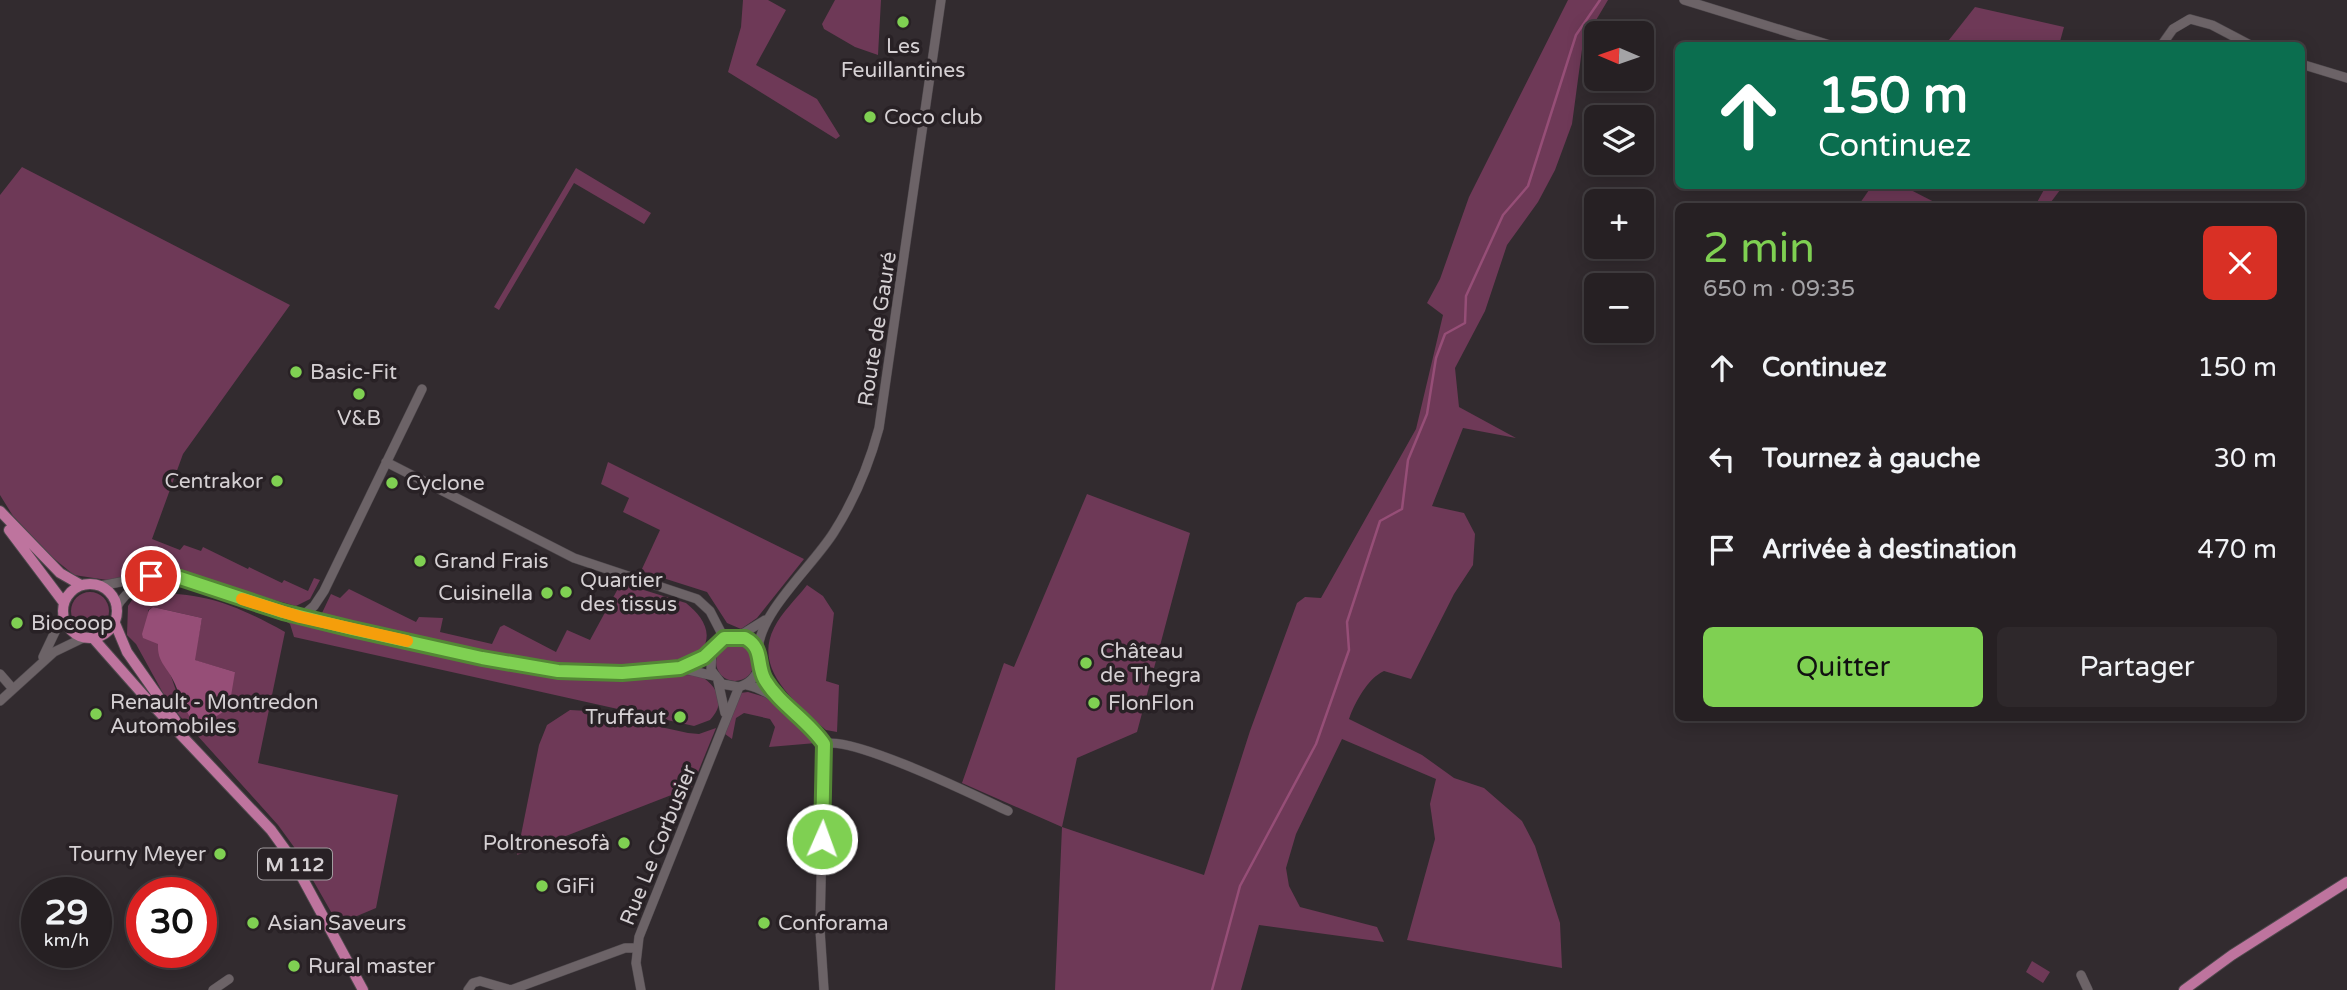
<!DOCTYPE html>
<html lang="fr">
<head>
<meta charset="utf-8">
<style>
  :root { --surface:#262023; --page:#2e282b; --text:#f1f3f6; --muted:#a4a3a6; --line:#423e41; --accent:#7fd052 }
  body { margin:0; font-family:"Varela Round",sans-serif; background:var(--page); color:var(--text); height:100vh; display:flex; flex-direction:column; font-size:26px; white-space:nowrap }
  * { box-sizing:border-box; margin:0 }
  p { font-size:23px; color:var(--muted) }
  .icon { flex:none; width:38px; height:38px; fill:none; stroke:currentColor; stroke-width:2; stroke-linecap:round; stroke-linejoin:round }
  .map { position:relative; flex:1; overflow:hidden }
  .panel { position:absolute; left:1675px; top:203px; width:630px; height:518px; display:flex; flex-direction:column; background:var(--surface); border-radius:10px; box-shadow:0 4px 18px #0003,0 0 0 2px var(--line) }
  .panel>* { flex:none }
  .banner { position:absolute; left:1675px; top:42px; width:630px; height:147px; border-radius:10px; box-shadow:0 4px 18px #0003,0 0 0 2px var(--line); background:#0b6e4f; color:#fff; overflow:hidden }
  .needle { width:46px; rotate:272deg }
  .fabs { position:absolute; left:1584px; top:21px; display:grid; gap:14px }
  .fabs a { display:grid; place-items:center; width:70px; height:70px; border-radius:10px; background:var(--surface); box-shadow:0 4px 18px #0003,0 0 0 2px var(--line); font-size:35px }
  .speed { position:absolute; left:21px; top:877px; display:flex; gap:14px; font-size:35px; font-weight:700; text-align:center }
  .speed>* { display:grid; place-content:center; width:91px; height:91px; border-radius:50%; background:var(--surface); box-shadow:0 4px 18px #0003,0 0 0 2px var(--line); line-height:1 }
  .speed small { font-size:18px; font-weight:400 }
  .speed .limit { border:10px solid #d22; background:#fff; color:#111 }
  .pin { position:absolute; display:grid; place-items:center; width:60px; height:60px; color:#fff; margin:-30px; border:4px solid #fff; border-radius:50%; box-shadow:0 2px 7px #0007 }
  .me { position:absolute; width:77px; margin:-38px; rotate:2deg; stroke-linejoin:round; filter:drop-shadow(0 0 5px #0008) }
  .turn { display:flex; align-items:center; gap:24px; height:147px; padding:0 28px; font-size:32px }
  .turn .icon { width:91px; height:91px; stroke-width:2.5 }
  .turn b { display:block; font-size:49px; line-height:60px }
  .round { display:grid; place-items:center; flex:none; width:74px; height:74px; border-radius:10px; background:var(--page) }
  .summary { display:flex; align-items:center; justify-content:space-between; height:119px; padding:0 28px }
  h1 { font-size:42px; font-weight:600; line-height:52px; color:var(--accent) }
  .button { display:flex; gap:14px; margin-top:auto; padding:14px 28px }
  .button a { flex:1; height:80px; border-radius:10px; background:var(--accent); color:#111; font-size:28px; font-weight:600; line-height:80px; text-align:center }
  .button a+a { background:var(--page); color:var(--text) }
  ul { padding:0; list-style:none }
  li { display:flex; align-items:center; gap:21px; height:91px; padding:0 28px }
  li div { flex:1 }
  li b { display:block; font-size:26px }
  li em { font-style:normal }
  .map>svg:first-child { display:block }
  .green { fill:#6e3957; fill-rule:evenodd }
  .water { fill:#964e77 }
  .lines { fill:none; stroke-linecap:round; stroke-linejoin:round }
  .stream { stroke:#964e77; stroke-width:2.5 }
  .minor-casing { stroke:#4e484c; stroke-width:10 }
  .major-casing { stroke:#4e484c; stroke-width:12 }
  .minor { stroke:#6c6367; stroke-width:9 }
  .major { stroke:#be749e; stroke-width:10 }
  .route-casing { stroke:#538735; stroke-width:18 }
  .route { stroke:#7fd052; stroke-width:12 }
  .slow { stroke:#f59e0b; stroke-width:12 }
  .poi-dot { fill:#7fd052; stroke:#282125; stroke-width:2.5 }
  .labels { text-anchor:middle; stroke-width:7; stroke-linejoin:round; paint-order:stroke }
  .shield { fill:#282125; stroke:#a19c9f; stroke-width:2 }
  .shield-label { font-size:19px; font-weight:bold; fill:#d5d0d3 }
  .poi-label { font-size:21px; fill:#d5d0d3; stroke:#282125; text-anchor:start }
  .street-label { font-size:21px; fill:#d5d0d3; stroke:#282125 }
</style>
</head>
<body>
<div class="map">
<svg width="2347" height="990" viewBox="0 0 2347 990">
  <rect width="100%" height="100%" fill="#322b2f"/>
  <path class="green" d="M743,0H768L786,10L756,65L817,99L840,136L836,139L728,72L741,27Z
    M835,0H881L878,55L855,47L824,29L822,24Z
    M1568,0H1608L1583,42L1572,124L1555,170L1538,202L1507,245L1485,311L1455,368L1459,407L1516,438L1463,428L1432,506L1464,513L1475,534L1473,565L1454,594L1411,679L1384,671C1368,678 1355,702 1349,719L1422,755L1454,778L1484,788L1522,821L1535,846L1560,923L1562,968L1407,940L1435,839L1430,804L1436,779L1342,739L1296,834L1286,868L1289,886L1300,907L1377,927L1384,942L1259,925L1241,990H1055L1062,827L962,783L1004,663L1014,667L1087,494L1190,533L1137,732L1077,758L1062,827L1204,875L1250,731L1297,603L1305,597L1321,598L1416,429L1443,315L1427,303L1440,279L1469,197Z
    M1975,7L2064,27L2059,45H1945Z
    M22,167L290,305L183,454L152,539L180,550L184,545L201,551L203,547L248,569L249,567L282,583L284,580L308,591L314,578L320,580L310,599L296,606L167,570L107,580L74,575L52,557L13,516L0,495V195Z
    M576,168L651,213L644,224L574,183L499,310L494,307Z
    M1877,186H1903L1942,206H1858L1869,190Z
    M2046,186H2063L2048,206H2035Z
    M608,462L804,559L757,618L741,629L727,623L707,592L641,571L660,530L623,512L629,498L601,484Z
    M621,583L686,603C701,615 714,632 702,650C602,700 427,638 322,613L331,594L340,598L349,589L416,622L419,617L443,618L440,632L492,644L500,627L504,625L556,652L567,630L590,640Z
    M807,585L823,596L834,613L826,681L839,685L837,732L826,730C799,705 752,671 774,628C782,612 797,598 807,585Z
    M147,592C208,594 232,603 285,632L258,763L398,795L376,908L338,924L294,847L278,825L169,704L136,644L127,635L128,606L136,594ZM153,607L202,618L194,660L235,672L181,705L148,610Z
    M71 611a19 19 0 1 1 38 0a19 19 0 1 1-38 0Z
    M271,612L310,624L491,665L558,676L700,675C717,687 727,702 710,720L694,726L294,637L290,624Z
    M716 662a19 19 0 1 1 38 0a19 19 0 1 1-38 0Z
    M748,692L768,698L816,743L769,747L775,727L770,719L744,713L736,718L732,739L725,734L740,693Z
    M570,710L588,711L688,733L699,734L716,728L692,787L517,855L539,745L547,725Z
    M2032,961L2050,972L2043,983L2026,972Z"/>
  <path class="water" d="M153,607L202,618L195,660L235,672L229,708L197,729C186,712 182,701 175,684C168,667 157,663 158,644L143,638L142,634L149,610Z"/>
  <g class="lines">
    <path class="stream" d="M1212,990L1240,886L1316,744L1349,650L1347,622L1380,521L1402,509L1408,460L1427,414L1436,358L1445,334L1465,323L1466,296L1503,215L1528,186L1576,35L1600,0"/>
    <g class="minor-casing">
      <path id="minor" d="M1684,0L1833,46
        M2161,46L2173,29L2190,19L2212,25L2252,46
        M2301,64L2347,78
        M386,462L574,558L697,599L710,611L724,638
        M100,586L151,576H174L301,617L526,667L591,673L680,668L714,676
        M116,608C132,579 156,585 184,582
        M301,617L314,606L324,591L422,389
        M739,636L765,620
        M758,650C760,611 813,566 834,532C855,499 869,465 879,428L941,0
        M43,657L63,615
        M682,667C689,664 696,662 702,658C714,651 718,637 734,636C766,633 770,677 739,687L722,684L711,670L712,650
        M760,669L778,699
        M0,674L13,689
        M718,681L725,713
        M747,685C772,690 810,723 824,744L820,930L824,990
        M0,701L54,652L83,638
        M824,744C852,735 976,796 1008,811
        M2081,975L2088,990
        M213,990L229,979
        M468,990L473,983L480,981L511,990
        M511,990L625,948H637
        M641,990L636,963L639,937L739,687"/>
    </g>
    <g class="major-casing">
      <path id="major" d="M0,511L60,573L81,585
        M9,530L64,603
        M63 611a27 27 0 1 1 54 0a27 27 0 1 1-54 0Z
        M114,621L127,652L175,720
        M93,638L146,698L271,830L292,859L363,990
        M2184,990L2232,955L2347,882"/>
    </g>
    <use href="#minor" class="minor"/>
    <use href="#major" class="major"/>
  </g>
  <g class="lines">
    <g class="route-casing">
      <path id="route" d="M151,576H174L283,612L352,629L482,658L558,671L622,673L680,668L704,657L724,638H745C764,648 756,664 765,680C780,705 808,720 824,744L822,839"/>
    </g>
    <use href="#route" class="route"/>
    <path class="slow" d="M242,599L300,617L407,641"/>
  </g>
  <g class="poi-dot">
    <circle cx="903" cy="22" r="7"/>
    <circle cx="870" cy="117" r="7"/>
    <circle cx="296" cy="372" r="7"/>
    <circle cx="359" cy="394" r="7"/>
    <circle cx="277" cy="481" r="7"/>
    <circle cx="392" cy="483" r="7"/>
    <circle cx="420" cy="561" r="7"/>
    <circle cx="566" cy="592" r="7"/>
    <circle cx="547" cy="593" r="7"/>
    <circle cx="17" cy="623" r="7"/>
    <circle cx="1086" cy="663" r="7"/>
    <circle cx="1094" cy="703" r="7"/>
    <circle cx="96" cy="714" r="7"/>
    <circle cx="680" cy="717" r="7"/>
    <circle cx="624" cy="843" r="7"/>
    <circle cx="220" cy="854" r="7"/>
    <circle cx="542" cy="886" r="7"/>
    <circle cx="253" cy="923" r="7"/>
    <circle cx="764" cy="923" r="7"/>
    <circle cx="294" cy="966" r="7"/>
  </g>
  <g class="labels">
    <rect class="shield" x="258" y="848.5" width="74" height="31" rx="5"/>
    <g class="shield-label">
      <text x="295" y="871">M 112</text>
    </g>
    <g class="poi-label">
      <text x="903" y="53" text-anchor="middle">Les<tspan x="903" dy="24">Feuillantines</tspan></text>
      <text x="884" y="124">Coco club</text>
      <text x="310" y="379">Basic-Fit</text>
      <text x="359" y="425" text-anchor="middle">V&amp;B</text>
      <text x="263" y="488" text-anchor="end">Centrakor</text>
      <text x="406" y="490">Cyclone</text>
      <text x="434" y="568">Grand Frais</text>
      <text x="580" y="587">Quartier<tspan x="580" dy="24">des tissus</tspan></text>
      <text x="533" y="600" text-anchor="end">Cuisinella</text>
      <text x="31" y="630">Biocoop</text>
      <text x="1100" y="658">Château<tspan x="1100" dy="24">de Thegra</tspan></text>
      <text x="110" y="709">Renault - Montredon<tspan x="110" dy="24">Automobiles</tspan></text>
      <text x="1108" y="710">FlonFlon</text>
      <text x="666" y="724" text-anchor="end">Truffaut</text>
      <text x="610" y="850" text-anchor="end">Poltronesofà</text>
      <text x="206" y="861" text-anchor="end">Tourny Meyer</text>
      <text x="556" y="893">GiFi</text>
      <text x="267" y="930">Asian Saveurs</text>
      <text x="778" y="930">Conforama</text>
      <text x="308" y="973">Rural master</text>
    </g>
    <g class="street-label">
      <text transform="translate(877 329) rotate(-81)" y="7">Route de Gauré</text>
      <text transform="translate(658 845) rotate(-68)" y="7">Rue Le Corbusier</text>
    </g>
  </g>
</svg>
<div class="fabs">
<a><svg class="needle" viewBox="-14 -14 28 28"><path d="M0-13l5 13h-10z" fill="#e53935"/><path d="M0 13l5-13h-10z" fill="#a4a3a6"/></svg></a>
<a><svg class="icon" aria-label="layers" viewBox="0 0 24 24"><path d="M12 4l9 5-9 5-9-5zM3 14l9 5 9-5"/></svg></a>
<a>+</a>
<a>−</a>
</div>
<div class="speed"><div>29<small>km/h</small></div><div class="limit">30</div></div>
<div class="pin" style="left:151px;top:576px;background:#d93025"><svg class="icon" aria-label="arrive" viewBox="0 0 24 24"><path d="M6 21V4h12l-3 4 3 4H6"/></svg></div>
<svg class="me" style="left:822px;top:839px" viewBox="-20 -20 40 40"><circle r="17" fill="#7fd052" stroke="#fff" stroke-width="3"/><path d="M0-11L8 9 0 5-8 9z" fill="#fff"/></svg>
<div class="banner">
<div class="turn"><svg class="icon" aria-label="ahead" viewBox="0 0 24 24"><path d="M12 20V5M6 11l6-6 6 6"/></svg><div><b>150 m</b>Continuez</div></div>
</div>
<section class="panel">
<div class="summary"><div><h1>2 min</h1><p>650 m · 09:35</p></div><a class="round" style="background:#d93025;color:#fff"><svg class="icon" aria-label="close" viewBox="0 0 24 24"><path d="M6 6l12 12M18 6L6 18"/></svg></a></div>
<ul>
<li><svg class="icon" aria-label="ahead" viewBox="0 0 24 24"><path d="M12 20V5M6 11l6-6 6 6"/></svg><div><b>Continuez</b></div><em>150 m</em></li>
<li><svg class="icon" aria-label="left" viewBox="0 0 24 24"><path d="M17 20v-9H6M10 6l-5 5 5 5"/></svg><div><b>Tournez à gauche</b></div><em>30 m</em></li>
<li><svg class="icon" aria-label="arrive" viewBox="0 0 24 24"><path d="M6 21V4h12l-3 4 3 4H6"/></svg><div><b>Arrivée à destination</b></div><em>470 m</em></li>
</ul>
<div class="button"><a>Quitter</a><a>Partager</a></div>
</section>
</div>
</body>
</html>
